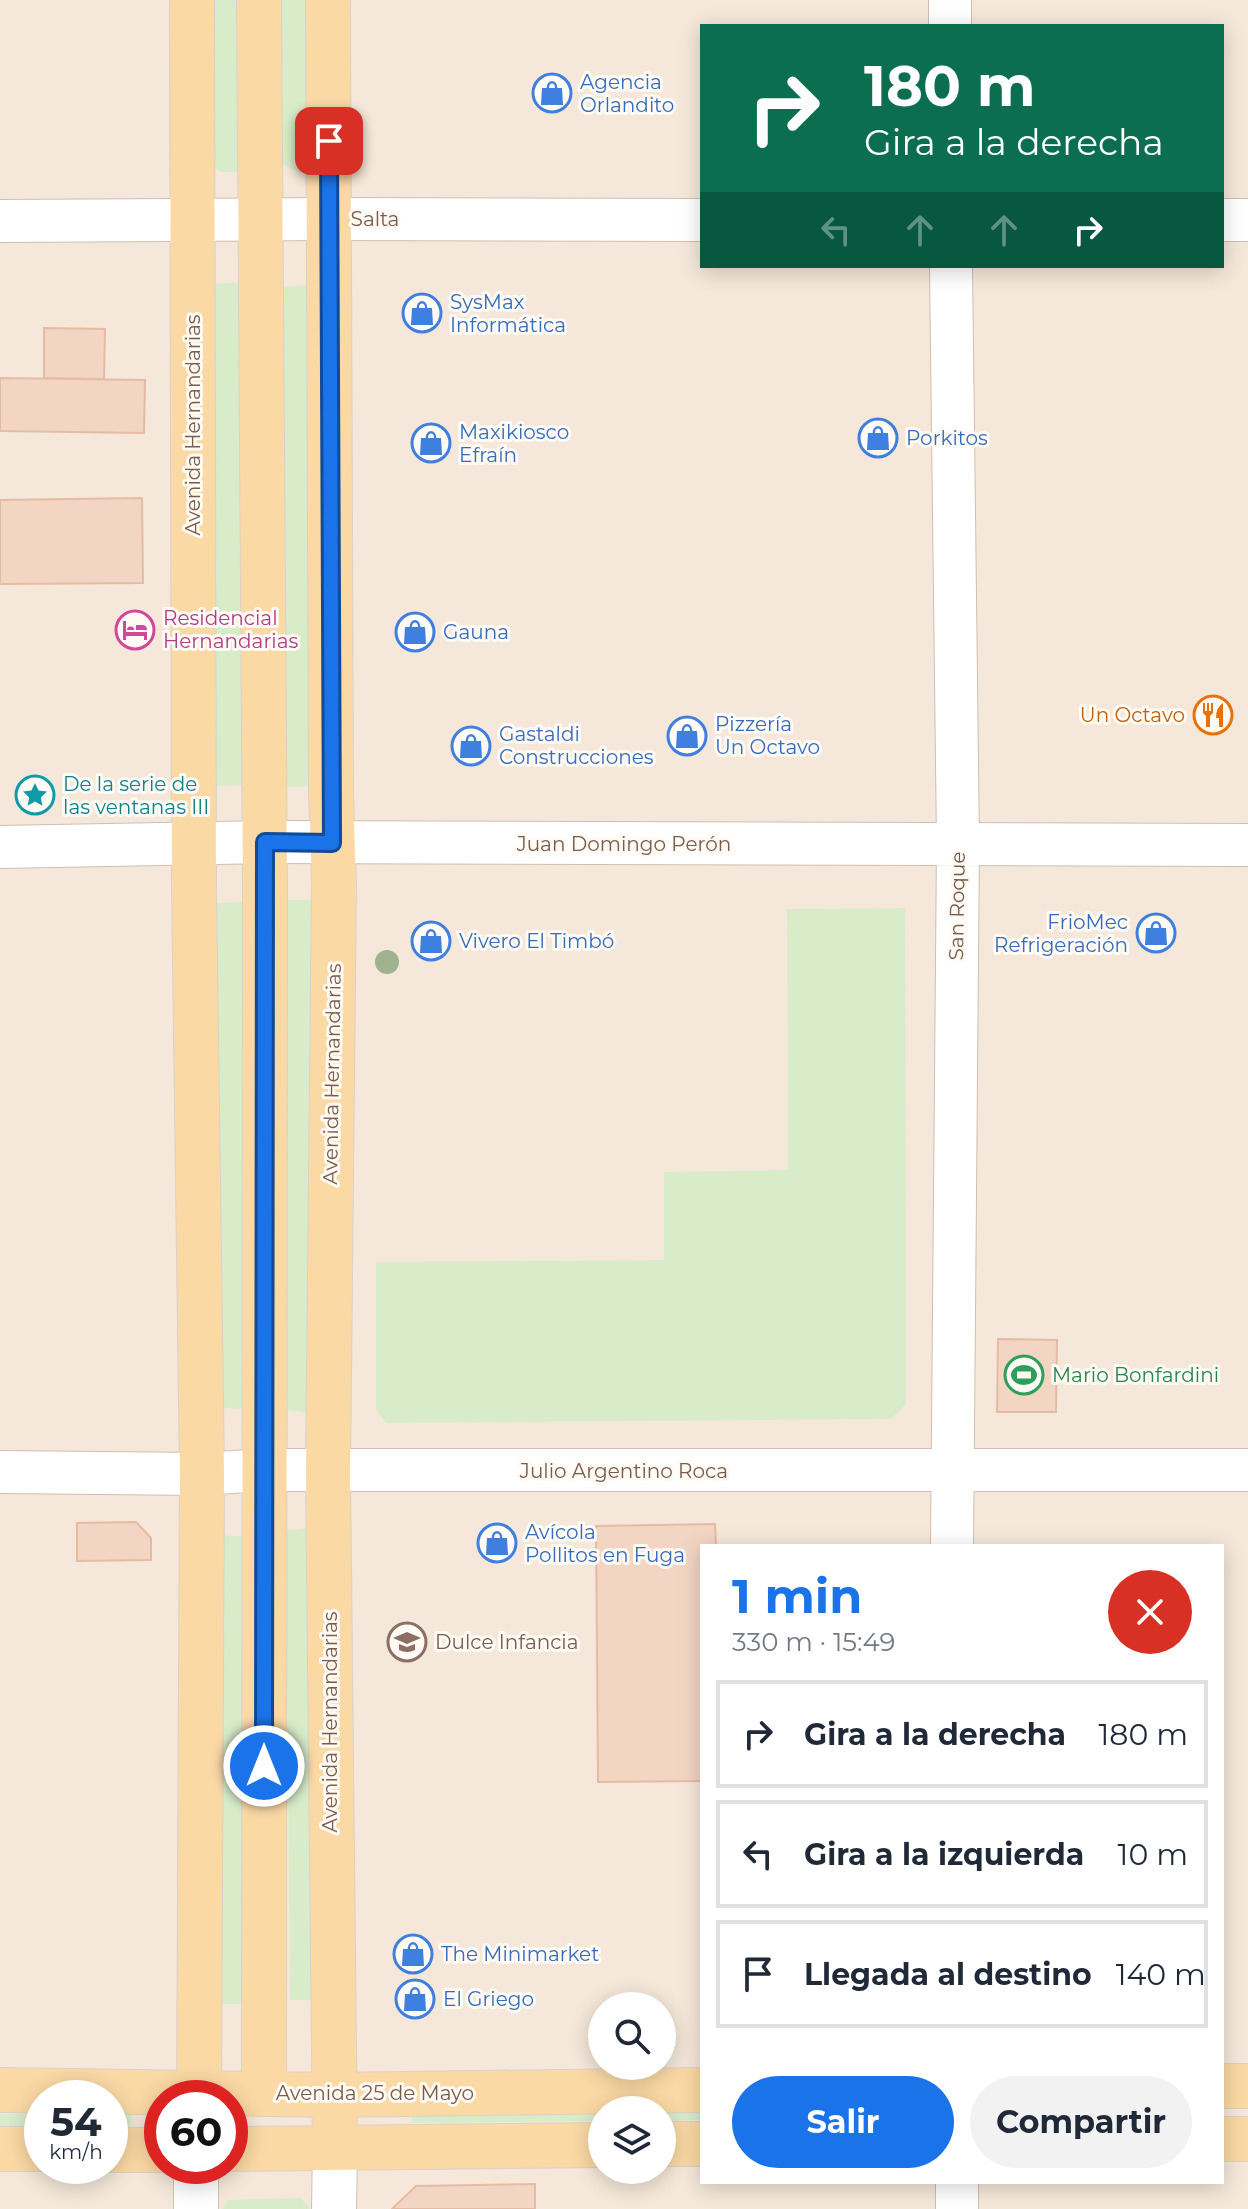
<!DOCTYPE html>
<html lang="es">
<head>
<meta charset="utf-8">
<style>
  :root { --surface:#fff; --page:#f2f2f3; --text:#1f2937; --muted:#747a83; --line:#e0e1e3; --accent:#1a73e8 }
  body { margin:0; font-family:Montserrat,sans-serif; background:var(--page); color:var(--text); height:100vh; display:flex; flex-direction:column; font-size:30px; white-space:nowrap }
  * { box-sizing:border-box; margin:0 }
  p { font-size:26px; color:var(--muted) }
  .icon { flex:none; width:44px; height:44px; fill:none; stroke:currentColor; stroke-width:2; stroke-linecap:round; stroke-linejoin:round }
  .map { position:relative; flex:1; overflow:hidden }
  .side { position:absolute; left:700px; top:1544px; width:524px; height:640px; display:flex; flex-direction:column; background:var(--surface); border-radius:0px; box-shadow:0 4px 20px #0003 }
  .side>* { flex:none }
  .banner { position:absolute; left:700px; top:24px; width:524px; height:244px; border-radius:0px; box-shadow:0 4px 20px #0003; background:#0b6e4f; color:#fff; overflow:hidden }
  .tools { position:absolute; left:588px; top:1992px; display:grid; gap:16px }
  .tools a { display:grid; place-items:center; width:88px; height:88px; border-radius:50%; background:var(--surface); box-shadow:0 4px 20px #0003; font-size:40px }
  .speed { position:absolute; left:24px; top:2080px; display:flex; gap:16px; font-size:40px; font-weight:700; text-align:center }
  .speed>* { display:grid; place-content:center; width:104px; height:104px; border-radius:50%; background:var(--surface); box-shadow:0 4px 20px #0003; line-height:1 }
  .speed small { font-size:20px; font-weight:400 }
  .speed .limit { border:12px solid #d22; background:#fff; color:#111 }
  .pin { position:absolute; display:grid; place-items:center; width:68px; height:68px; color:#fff; margin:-34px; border-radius:16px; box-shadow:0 4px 12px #0006 }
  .me { position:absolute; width:88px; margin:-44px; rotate:0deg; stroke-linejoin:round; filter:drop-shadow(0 0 6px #0008) }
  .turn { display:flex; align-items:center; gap:28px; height:168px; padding:0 32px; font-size:36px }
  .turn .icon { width:104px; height:104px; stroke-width:2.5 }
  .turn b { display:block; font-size:56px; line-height:68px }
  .lanes { display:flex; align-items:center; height:76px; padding:0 32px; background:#0003; justify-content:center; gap:40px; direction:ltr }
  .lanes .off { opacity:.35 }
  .round { display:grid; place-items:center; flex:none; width:84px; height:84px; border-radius:42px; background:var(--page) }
  .head { display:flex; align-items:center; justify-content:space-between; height:136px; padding:0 32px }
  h1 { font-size:48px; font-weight:700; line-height:60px; color:var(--accent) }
  .cta { display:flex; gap:16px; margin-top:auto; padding:16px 32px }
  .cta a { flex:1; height:92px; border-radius:48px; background:var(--accent); color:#fff; font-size:32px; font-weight:700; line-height:92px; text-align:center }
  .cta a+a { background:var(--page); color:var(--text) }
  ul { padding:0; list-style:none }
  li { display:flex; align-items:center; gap:24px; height:108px; margin:0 16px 12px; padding:0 16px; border:4px solid var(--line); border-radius:0px }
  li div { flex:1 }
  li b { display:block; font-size:30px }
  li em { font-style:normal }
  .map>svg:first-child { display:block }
  .residential { fill:#f5e8da; fill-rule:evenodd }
  .green { fill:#d8ecc9 }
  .building { fill:#f3d5c3; stroke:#e6bba3; stroke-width:2 }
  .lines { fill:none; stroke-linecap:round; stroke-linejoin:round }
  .street-casing { stroke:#d1beb0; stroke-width:44 }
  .secondary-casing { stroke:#d6c0b0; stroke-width:46 }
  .primary-casing { stroke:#dad1cd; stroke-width:46 }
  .street { stroke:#fff; stroke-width:42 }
  .secondary { stroke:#fff; stroke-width:44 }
  .primary { stroke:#fbd9a5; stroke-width:44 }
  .tree { fill:#a0b28e }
  .route-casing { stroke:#114b97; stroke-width:20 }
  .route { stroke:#1a73e8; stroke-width:14 }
  .labels { text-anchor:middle; stroke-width:6; stroke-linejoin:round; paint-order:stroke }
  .shop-label { font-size:20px; fill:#366cbe; stroke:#fffaf3; text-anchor:start }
  .street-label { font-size:20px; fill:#7a5c4d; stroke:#fffaf3 }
  .hotel-label { font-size:20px; fill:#b23c85; stroke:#fffaf3; text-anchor:start }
  .food-label { font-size:20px; fill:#c56008; stroke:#fffaf3; text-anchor:end }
  .culture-label { font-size:20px; fill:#0d838f; stroke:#fffaf3; text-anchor:start }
  .leisure-label { font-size:20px; fill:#27864d; stroke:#fffaf3; text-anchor:start }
  .education-label { font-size:20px; fill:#785e54; stroke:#fffaf3; text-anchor:start }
</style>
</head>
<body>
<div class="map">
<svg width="1248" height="2209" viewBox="0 0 1248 2209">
  <rect width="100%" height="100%" fill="#fdf6ec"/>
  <path class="residential" d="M0,0H1248V2209H0ZM702,26H1222V266H702ZM702,1546H1222V2182H702ZM602,2006H662V2066H602ZM42,2098H110V2166H42ZM162,2098H230V2166H162ZM602,2110H662V2170H602Z"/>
  <path class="green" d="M212,0H244L245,167L236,172H220L213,165Z
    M280,0H311L310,166L301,173L290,168L280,161Z
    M243,282L247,785L215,786L211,284Z
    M311,284L315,786L284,787L281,288Z
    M283,900H318L314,1414L283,1409Z
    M244,902L249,1409L219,1408L212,903Z
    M905,908L906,1404L891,1419L386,1423L376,1409V1262L664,1260V1172L788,1170L787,909Z
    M316,1527L321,2000H290L286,1531Z
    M217,1535L250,1537L244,2004H215Z
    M702,2107V2120L662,2121V2110H602V2121L412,2123L411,2109Z
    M0,2114H42V2128L0,2127Z
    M110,2114H132L130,2128H110Z
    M301,2198L310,2209H222L228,2200Z"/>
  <path class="building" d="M44,328L105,329L104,379L44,378Z
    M0,378L145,380L144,433L0,431Z
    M142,498L143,583L0,584V500Z
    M998,1339L1057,1340L1056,1412H997Z
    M136,1522L151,1538V1560L77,1561V1523Z
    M715,1524L716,1546H702V1781L598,1782L596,1526Z
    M535,2184V2209H392L416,2186Z"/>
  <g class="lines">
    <g class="street-casing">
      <path id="street" d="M950,0V26
        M1222,220H1248
        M0,221L329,219L702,220
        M951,266L958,844L952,1546
        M0,847L265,842L1248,845
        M0,1472L202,1474L264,1470H1248
        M957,2209V2182"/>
    </g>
    <g class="secondary-casing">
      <path id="secondary" d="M196,2166V2209
        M334,2209L335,2147"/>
    </g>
    <g class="primary-casing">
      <path id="primary" d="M192,0L194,888L202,1474L199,2098
        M259,0L265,886L264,2092
        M328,0L331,793L334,883L328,1472L335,2147
        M1222,2086H1248
        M0,2090L333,2095L702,2090
        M1222,2139H1248
        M662,2144H702
        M0,2149H42
        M230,2149L602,2145
        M110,2150H162"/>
    </g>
    <use href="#street" class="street"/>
    <use href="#secondary" class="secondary"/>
    <use href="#primary" class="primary"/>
  </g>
  <circle class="tree" cx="387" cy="962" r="12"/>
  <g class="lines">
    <g class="route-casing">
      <path id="route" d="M264,1766L265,842L332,843L329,141"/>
    </g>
    <use href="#route" class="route"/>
  </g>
  <defs>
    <g id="shop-ring" transform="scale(2)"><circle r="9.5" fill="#fffaf3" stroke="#3f7fe0" stroke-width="1.5"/><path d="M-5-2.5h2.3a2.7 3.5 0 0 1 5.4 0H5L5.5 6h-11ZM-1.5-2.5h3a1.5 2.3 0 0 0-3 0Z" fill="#3f7fe0"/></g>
    <g id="hotel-ring" transform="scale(2)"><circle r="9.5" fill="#fffaf3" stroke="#d1479c" stroke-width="1.5"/><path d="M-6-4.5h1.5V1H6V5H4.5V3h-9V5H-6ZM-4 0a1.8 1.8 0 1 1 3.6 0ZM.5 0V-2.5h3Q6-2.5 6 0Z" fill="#d1479c"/></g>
    <g id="restaurant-ring" transform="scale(2)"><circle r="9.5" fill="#fffaf3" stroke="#e8710a" stroke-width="1.5"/><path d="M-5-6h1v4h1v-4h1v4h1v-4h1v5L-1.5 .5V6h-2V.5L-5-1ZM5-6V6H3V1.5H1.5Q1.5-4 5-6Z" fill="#e8710a"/></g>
    <g id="sight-ring" transform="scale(2)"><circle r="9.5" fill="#fffaf3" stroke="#0f9aa8" stroke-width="1.5"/><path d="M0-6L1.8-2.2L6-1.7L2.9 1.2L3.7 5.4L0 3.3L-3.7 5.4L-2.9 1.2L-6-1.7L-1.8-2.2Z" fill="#0f9aa8"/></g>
    <g id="stadium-ring" transform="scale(2)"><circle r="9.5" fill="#fffaf3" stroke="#2e9e5b" stroke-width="1.5"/><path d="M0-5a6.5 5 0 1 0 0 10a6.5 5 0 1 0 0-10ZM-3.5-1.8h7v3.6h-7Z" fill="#2e9e5b"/></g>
    <g id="school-ring" transform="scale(2)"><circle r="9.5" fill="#fffaf3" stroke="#8d6e63" stroke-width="1.5"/><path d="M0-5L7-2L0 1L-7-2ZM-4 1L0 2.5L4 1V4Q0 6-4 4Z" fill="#8d6e63"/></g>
  </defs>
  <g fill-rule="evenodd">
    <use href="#shop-ring" x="552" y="93"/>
    <use href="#shop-ring" x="422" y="313"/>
    <use href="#shop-ring" x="878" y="438"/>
    <use href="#shop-ring" x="431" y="443"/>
    <use href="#hotel-ring" x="135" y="630"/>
    <use href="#shop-ring" x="415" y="632"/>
    <use href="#restaurant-ring" x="1213" y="715"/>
    <use href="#shop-ring" x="687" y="736"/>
    <use href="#shop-ring" x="471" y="746"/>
    <use href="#sight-ring" x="35" y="795"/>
    <use href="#shop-ring" x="1156" y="933"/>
    <use href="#shop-ring" x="431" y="941"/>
    <use href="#stadium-ring" x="1024" y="1375"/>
    <use href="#shop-ring" x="497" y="1543"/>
    <use href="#school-ring" x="407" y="1642"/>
    <use href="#shop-ring" x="413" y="1954"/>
    <use href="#shop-ring" x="415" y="1999"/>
  </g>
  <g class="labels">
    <g class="shop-label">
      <text x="580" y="89">Agencia<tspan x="580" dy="23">Orlandito</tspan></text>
      <text x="450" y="309">SysMax<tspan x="450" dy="23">Informática</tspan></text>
      <text x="459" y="439">Maxikiosco<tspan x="459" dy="23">Efraín</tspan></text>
      <text x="906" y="445">Porkitos</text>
      <text x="443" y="639">Gauna</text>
      <text x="715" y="731">Pizzería<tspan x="715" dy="23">Un Octavo</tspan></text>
      <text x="499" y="741">Gastaldi<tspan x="499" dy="23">Construcciones</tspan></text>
      <text x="1128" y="929" text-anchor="end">FrioMec<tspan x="1128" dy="23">Refrigeración</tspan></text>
      <text x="459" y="948">Vivero El Timbó</text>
      <text x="525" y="1539">Avícola<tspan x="525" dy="23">Pollitos en Fuga</tspan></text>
      <text x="441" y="1961">The Minimarket</text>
      <text x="443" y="2006">El Griego</text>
    </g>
    <g class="street-label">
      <text x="375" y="226">Salta</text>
      <text transform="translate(193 425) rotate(-90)" y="7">Avenida Hernandarias</text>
      <text x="624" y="851">Juan Domingo Perón</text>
      <text transform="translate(957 906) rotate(-89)" y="7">San Roque</text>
      <text transform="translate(332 1074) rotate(-89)" y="7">Avenida Hernandarias</text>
      <text x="624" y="1478">Julio Argentino Roca</text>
      <text transform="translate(330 1722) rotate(-90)" y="7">Avenida Hernandarias</text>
      <text x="375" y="2100">Avenida 25 de Mayo</text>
    </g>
    <g class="hotel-label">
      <text x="163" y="625">Residencial<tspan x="163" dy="23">Hernandarias</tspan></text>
    </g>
    <g class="food-label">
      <text x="1185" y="722">Un Octavo</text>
    </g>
    <g class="culture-label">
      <text x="63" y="791">De la serie de<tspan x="63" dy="23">las ventanas III</tspan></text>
    </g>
    <g class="leisure-label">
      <text x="1052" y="1382">Mario Bonfardini</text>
    </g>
    <g class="education-label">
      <text x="435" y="1649">Dulce Infancia</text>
    </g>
  </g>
</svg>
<div class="tools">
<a><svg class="icon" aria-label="search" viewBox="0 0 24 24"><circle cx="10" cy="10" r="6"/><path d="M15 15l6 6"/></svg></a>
<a><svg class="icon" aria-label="layers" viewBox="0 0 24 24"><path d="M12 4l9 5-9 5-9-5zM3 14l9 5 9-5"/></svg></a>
</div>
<div class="speed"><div>54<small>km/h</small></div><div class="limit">60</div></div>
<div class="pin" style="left:329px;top:141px;background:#d93025"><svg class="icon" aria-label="arrive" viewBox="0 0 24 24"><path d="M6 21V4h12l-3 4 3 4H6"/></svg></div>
<svg class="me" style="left:264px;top:1766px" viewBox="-20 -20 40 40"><circle r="17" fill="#1a73e8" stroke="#fff" stroke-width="3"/><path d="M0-11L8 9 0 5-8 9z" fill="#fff"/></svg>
<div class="banner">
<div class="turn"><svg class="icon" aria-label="right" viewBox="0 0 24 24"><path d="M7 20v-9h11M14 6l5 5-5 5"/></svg><div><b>180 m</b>Gira a la derecha</div></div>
<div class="lanes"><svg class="icon off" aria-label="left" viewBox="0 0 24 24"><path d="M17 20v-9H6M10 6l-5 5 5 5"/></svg><svg class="icon off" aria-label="ahead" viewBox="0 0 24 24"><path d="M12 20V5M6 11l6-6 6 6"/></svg><svg class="icon off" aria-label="ahead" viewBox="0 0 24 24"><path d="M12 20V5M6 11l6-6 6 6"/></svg><svg class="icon" aria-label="right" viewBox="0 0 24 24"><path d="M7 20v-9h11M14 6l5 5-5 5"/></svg></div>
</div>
<section class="side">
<div class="head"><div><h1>1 min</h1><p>330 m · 15:49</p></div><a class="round" style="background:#d93025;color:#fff"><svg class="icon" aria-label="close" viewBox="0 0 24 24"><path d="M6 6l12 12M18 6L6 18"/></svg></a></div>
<ul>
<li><svg class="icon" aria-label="right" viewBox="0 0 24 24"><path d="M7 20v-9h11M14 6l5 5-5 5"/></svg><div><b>Gira a la derecha</b></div><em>180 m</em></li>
<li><svg class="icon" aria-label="left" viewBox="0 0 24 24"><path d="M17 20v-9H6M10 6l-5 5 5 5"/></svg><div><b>Gira a la izquierda</b></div><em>10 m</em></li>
<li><svg class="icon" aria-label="arrive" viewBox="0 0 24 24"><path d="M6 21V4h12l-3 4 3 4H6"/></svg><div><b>Llegada al destino</b></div><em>140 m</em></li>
</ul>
<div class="cta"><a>Salir</a><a>Compartir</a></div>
</section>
</div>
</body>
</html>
